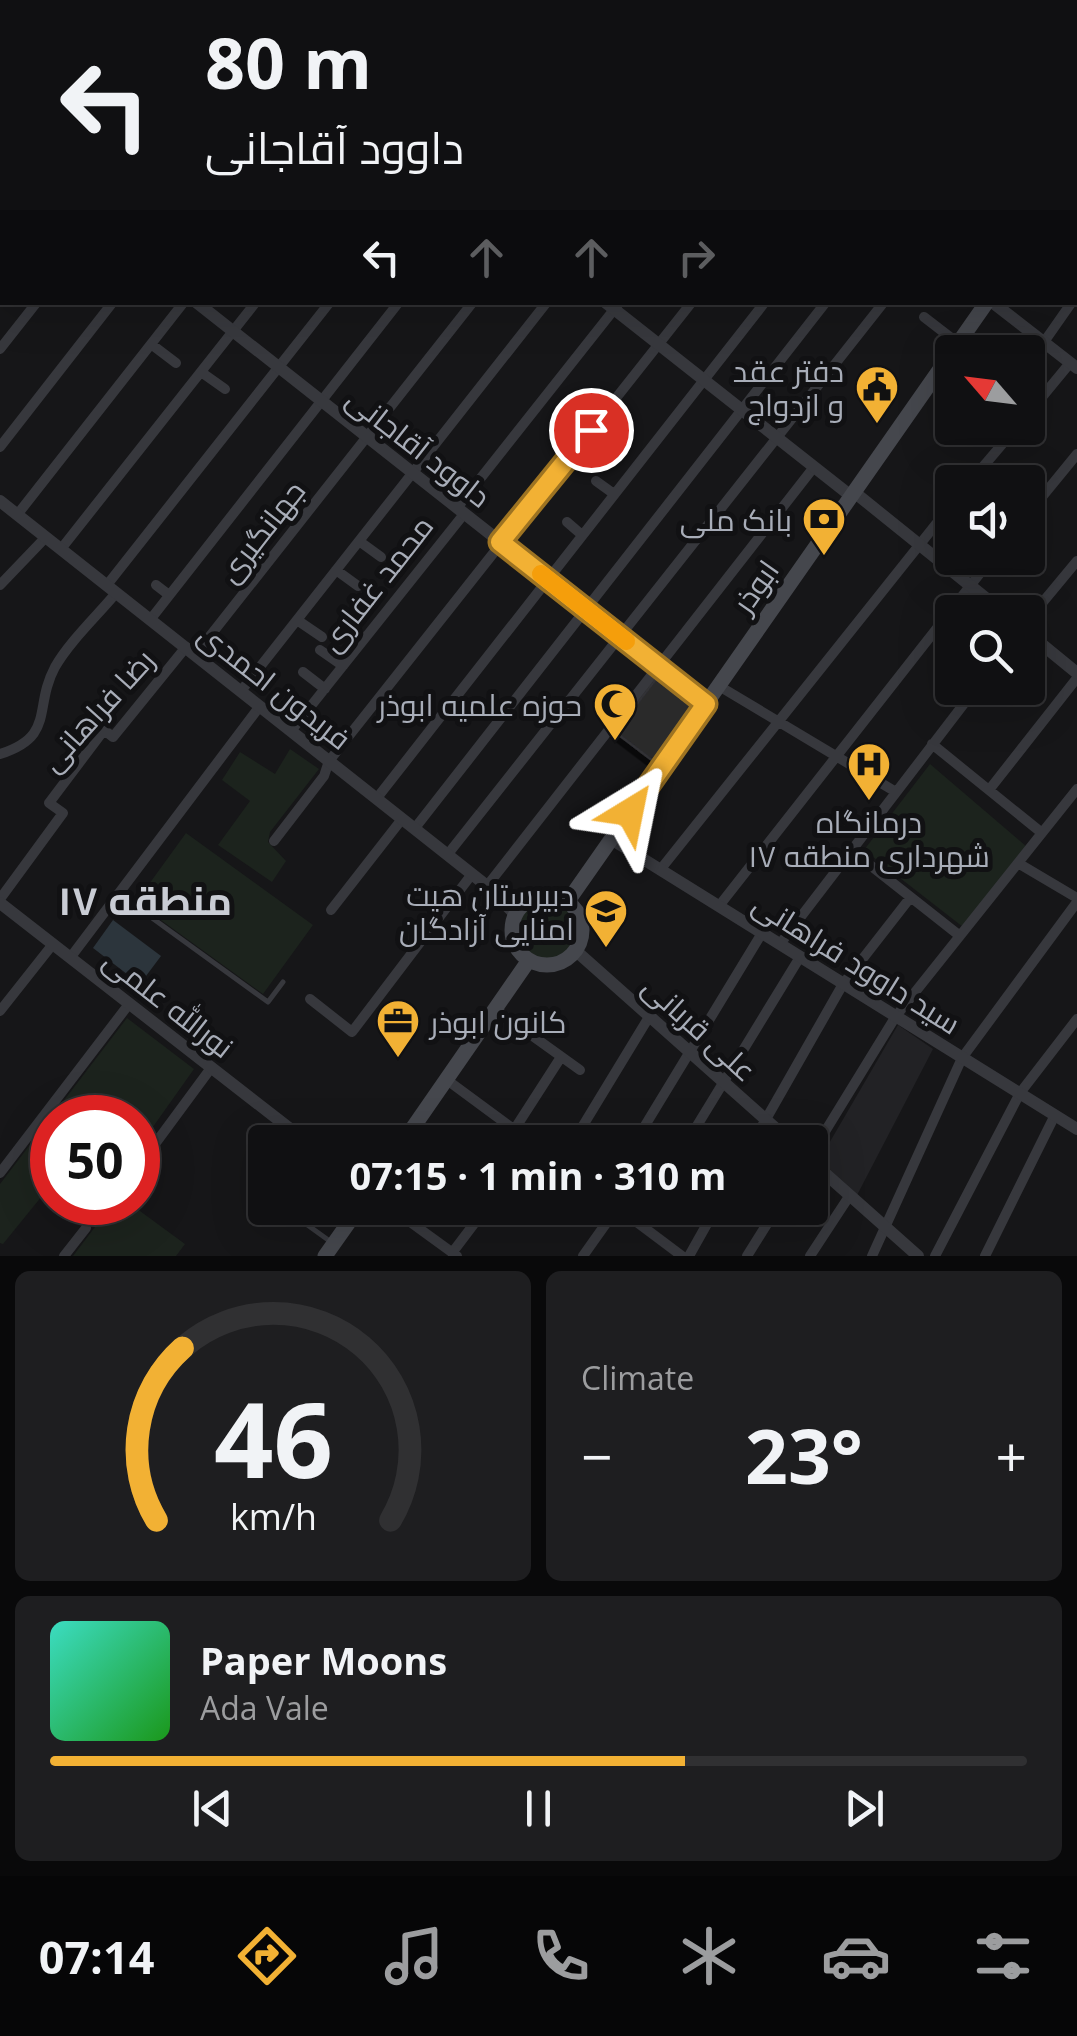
<!DOCTYPE html>
<meta charset="utf-8">
<style>
:root{--surface:#101012;--page:#1e1e20;--text:#f1f3f6;--muted:#9c9d9f;--line:#303032;--accent:#f2b134}
body{margin:0;font-family:"Open Sans",Cairo,sans-serif;background:var(--page);color:var(--text);height:100vh;display:flex;flex-direction:column;font-size:38px;white-space:nowrap}
*{box-sizing:border-box;margin:0}
p{font-size:32px;color:var(--muted)}
.icon{flex:none;width:55px;height:55px;fill:none;stroke:currentColor;stroke-width:2;stroke-linecap:round;stroke-linejoin:round}
.map{position:relative;height:1256px;overflow:hidden}
.sheet{display:flex;flex-direction:column;gap:15px;padding:15px;background:#09090a;flex:1}
.sheet>*{flex:none}
.guide{position:absolute;left:0px;top:0px;width:1078px;height:305px;box-shadow:0 10px 40px #0002,0 0 0 2px var(--line);background:#101012;color:var(--text);overflow:hidden}
.needle{width:65px;rotate:298deg}
.buttons{position:absolute;left:935px;top:335px;display:grid;gap:20px}
.buttons a{display:grid;place-items:center;width:110px;height:110px;border-radius:10px;background:var(--surface);box-shadow:0 10px 40px #0002,0 0 0 2px var(--line);font-size:50px}
.speed{position:absolute;left:30px;top:1095px;display:flex;gap:20px;font-size:50px;font-weight:700;text-align:center}
.speed>*{display:grid;place-content:center;width:130px;height:130px;border-radius:50%;background:var(--surface);box-shadow:0 10px 40px #0002,0 0 0 2px var(--line);line-height:1}
.speed .limit{border:15px solid #d22;background:#fff;color:#111}
.pin{position:absolute;display:grid;place-items:center;width:85px;height:85px;color:#fff;margin:-42px;border:5px solid #fff;border-radius:50%;box-shadow:0 2px 10px #0007}
.me{position:absolute;width:110px;margin:-55px;rotate:35deg;stroke-linejoin:round;filter:drop-shadow(0 0 8px #0008)}
.turn{display:flex;align-items:center;gap:35px;height:210px;padding:0 40px;font-size:45px}
.turn .icon{width:130px;height:130px;stroke-width:2.5}
.turn b{display:block;font-size:70px;line-height:85px}
.lanes{display:flex;align-items:center;height:95px;padding:0 40px;background:#0003;justify-content:center;gap:50px;direction:ltr}
.lanes .off{opacity:.35}
.big{font-size:75px;font-weight:700;line-height:1.1}
.sheet .widget{flex:1;display:flex;flex-direction:column;justify-content:center;gap:15px;min-width:0;padding:0 35px;border-radius:15px;background:var(--page)}
.sheet .dial{align-items:center;gap:0}
.dial svg{height:260px;overflow:visible;fill:none;stroke:var(--line);stroke-width:7;stroke-linecap:round;text-anchor:middle}
.dial text{fill:var(--text);stroke:none}
.song{display:flex;align-items:center;gap:30px}
.cover{width:120px;height:120px;border-radius:15px;background:linear-gradient(135deg,hsl(170 70% 55%),hsl(120 70% 35%))}
.played{height:10px;border-radius:5px;background:linear-gradient(90deg,var(--accent) 65%,var(--line) 65%)}
.keys{display:flex;justify-content:space-around;direction:ltr}
.heat{display:flex;justify-content:space-between;align-items:center;font-size:55px;direction:ltr}
.sheet .tiles{flex:1;display:grid;gap:15px;grid-template-columns:1fr 1fr}
.widget:last-child{grid-column:span 2}
.trip{position:absolute;left:248px;top:1125px;width:580px;height:100px;border-radius:10px;background:var(--surface);box-shadow:0 10px 40px #0002,0 0 0 2px var(--line);font-weight:700;line-height:100px;text-align:center}
.dock{display:flex;height:160px;justify-content:space-around;align-items:center;background:#060607;color:var(--muted)}
.dock .icon{width:70px;height:70px}
.dock .on{color:var(--accent)}
.dock b{font-size:45px;color:var(--text)}
.map>svg:first-child{display:block}
.built{fill:#222225}
.green{fill:#1c231d}
.water{fill:#2c353c}
.building{fill:#29292c;stroke:#303034;stroke-width:2.5;filter:url(#shadow)}
.lines{fill:none;stroke-linecap:round;stroke-linejoin:round}
.service{stroke:#37383d;stroke-width:5}
.minor{stroke:#37383d;stroke-width:10}
.tertiary{stroke:#37383d;stroke-width:12}
.secondary{stroke:#45474d;stroke-width:15}
.route-casing{stroke:#9d7322;stroke-width:25}
.route{stroke:#f2b134;stroke-width:18}
.slow{stroke:#f59e0b;stroke-width:18}
.labels{text-anchor:middle;dominant-baseline:central;stroke-width:10;stroke-linejoin:round;paint-order:stroke}
.poi-label{font-size:30px;fill:#a8adb8;stroke:#111113;text-anchor:end}
.street-label{font-size:30px;fill:#a8adb8;stroke:#111113}
.district-label{font-size:40px;font-weight:bold;fill:#c9ccd4;stroke:#111113}
</style>
<div class="map">
<svg width="1077" height="1256" viewBox="0 0 1077 1256">
<defs>
<filter id="shadow"><feDropShadow dx="-4.5" dy="4.5" stdDeviation="0" flood-color="#0009"/></filter>
</defs>
<rect width="100%" height="100%" fill="#161618"/>
<path class="built" d="M898 1025 933 1049 855 1199 817 1164Z"/>
<path class="green" d="M290 749 319 769 270 832 268 842 286 861 272 882 218 845 250 801 222 780 240 752 275 774Z
M930 764 1027 847 963 927 864 850Z
M186 833 313 925 263 994 136 902Z
M515 930a31 31 0 1 1 62 0a31 31 0 1 1-62 0Z
M127 1018 194 1069 138 1148V1118H52V1202L129 1203 185 1244 176 1256H73L95 1227 84 1216 74 1221 42 1196 3 1244 0 1243V1184Z"/>
<path class="water" d="M113 920 161 956 140 984 93 948Z"/>
<path class="building" d="M656 679 698 711 657 764 615 732Z"/>
<g class="lines">
<path class="service" d="M54 2V0
M82 2V0
M119 894 268 1002 283 982
M251 1183 265 1194
M284 1208 331 1242"/>
<path class="minor" d="M17 2V0
M43 2V0
M98 2 99 0
M274 2 276 0
M349 2 351 0
M421 2 423 0
M492 2 494 0
M567 2 569 0
M656 2 658 0
M707 2 709 0
M749 2 751 0
M798 2 800 0
M843 2 845 0
M893 2 895 0
M939 2 941 0
M990 2 992 0
M1037 2 1039 0
M1075 17 1077 14
M1075 35 1077 36
M1075 80 1077 77
M0 133 2 130
M924 317 959 344
M1044 342 1072 302
M151 344 176 363
M0 349 37 302
M201 372 225 389
M1028 414 1070 363
M0 447 113 302
M596 481 614 494
M970 482 1016 428
M457 508 620 302
M1028 514 1077 454
M17 515 184 302
M567 522 582 535
M359 541 381 557
M61 549 256 302
M336 570 358 586
M0 585 46 537
M107 585 330 302
M156 585 169 595
M150 620 399 302
M297 620 322 637
M1028 620 1077 561
M345 622 364 639
M320 650 343 666
M195 655 473 302
M303 672 325 689
M719 686 896 792
M241 691 547 302
M291 731 464 514
M932 744 1042 833
M0 754C56 736 33 708 55 667 70 641 97 616 116 593
M989 790 1077 678
M377 798 765 302
M415 828 826 302
M274 841 324 776 329 761 692 302
M851 850 960 936
M448 854 884 302
M1018 863 1077 898
M660 870 952 504
M487 886 814 467
M0 899 63 813 49 803 104 730 113 737 186 647
M719 906 992 558
M331 910 402 819
M780 944 976 688
M70 958 260 706
M310 999 352 1032 472 874
M495 1009 580 1070
M0 1011 53 944
M447 1080 531 1142
M514 1130 561 1057
M573 1142 649 1017
M635 1142 762 933
M687 1142 800 957
M753 1142 843 984 910 898
M810 1156 896 1016 1077 789
M138 1167 211 1068
M0 1173 129 1004
M391 1208 457 1256
M618 1208 682 1256
M639 1223 648 1208
M452 1253 486 1208
M64 1256 86 1228
M583 1256 617 1208
M689 1256 716 1208
M747 1256 777 1208
M810 1256 850 1195
M872 1256 962 1058 1077 902
M935 1256 1020 1093 1077 1019
M985 1256 1055 1115"/>
<path class="tertiary" d="M159 0 160 2
M220 0 224 2
M616 0 619 2
M182 2 184 0
M196 2 199 0
M0 230 2 227
M196 302 706 704
M605 302 851 496
M992 302 1077 368
M854 492 1003 612
M0 501 487 886 515 914
M1028 633 1077 673
M611 839 1077 1129
M0 903 307 1142
M575 950 791 1142
M810 1160 918 1256"/>
<path class="secondary" d="M1075 177 1077 174
M512 930a35 35 0 1 1 70 0a35 35 0 1 1-70 0Z
M568 901 987 302
M403 1142 529 960
M325 1256 359 1208"/>
</g>
<g class="lines">
<g class="route-casing">
<path id="route" d="M591 430 500 542 706 704 630 812"/>
</g>
<use href="#route" class="route"/>
<path class="slow" d="M541 574 626 641"/>
</g>
<defs>
<g id="civic-pin" transform="scale(2.25)"><path d="M0 17L-7.5 6A9.5 9.5 0 1 1 7.5 6Z" fill="#f2b134" stroke="#111113"/><path d="M-.6-6.5H3V-4.5H.6V-3L4-1V1h2V6H-6V1h2V-1L-.6-3ZM-1.2 2.5V6h2.4V2.5Z" fill="#111"/></g>
<g id="bank-pin" transform="scale(2.25)"><path d="M0 17L-7.5 6A9.5 9.5 0 1 1 7.5 6Z" fill="#f2b134" stroke="#111113"/><path d="M-6-4H6V4H-6ZM0-2.3a2.3 2.3 0 1 0 0 4.6a2.3 2.3 0 1 0 0-4.6Z" fill="#111"/></g>
<g id="mosque-pin" transform="scale(2.25)"><path d="M0 17L-7.5 6A9.5 9.5 0 1 1 7.5 6Z" fill="#f2b134" stroke="#111113"/><path d="M3.5-4.9A6 6 0 1 0 3.5 4.9A5 5 0 1 1 3.5-4.9Z" fill="#111"/></g>
<g id="hospital-pin" transform="scale(2.25)"><path d="M0 17L-7.5 6A9.5 9.5 0 1 1 7.5 6Z" fill="#f2b134" stroke="#111113"/><path d="M-5-5h3v3.5h4V-5h3V5h-3V1.5h-4V5h-3Z" fill="#111"/></g>
<g id="school-pin" transform="scale(2.25)"><path d="M0 17L-7.5 6A9.5 9.5 0 1 1 7.5 6Z" fill="#f2b134" stroke="#111113"/><path d="M0-5L7-2L0 1L-7-2ZM-4 1L0 2.5L4 1V4Q0 6-4 4Z" fill="#111"/></g>
<g id="office-pin" transform="scale(2.25)"><path d="M0 17L-7.5 6A9.5 9.5 0 1 1 7.5 6Z" fill="#f2b134" stroke="#111113"/><path d="M-6-3h4V-5.5h4V-3h4V5H-6ZM-1-4.5V-3h2v-1.5ZM-6 0V1H6V0Z" fill="#111"/></g>
</defs>
<g fill-rule="evenodd">
<use href="#civic-pin" x="877" y="387"/>
<use href="#bank-pin" x="824" y="519"/>
<use href="#mosque-pin" x="615" y="704"/>
<use href="#hospital-pin" x="869" y="764"/>
<use href="#school-pin" x="606" y="911"/>
<use href="#office-pin" x="398" y="1021"/>
</g>
<g class="labels">
<g class="poi-label">
<text x="844" y="370">دفتر عقد<tspan x="844" dy="34">و ازدواج</tspan></text>
<text x="792" y="519">بانک ملی</text>
<text x="582" y="704">حوزه علمیه ابوذر</text>
<text x="869" y="821" text-anchor="middle">درمانگاه<tspan x="869" dy="34">شهرداری منطقه ۱۷</tspan></text>
<text x="574" y="894">دبیرستان هیت<tspan x="574" dy="34">امنایی آزادگان</tspan></text>
<text x="430" y="1021" text-anchor="start">کانون ابوذر</text>
</g>
<g class="street-label">
<text transform="translate(419 447) rotate(38)">داوود آقاجانی</text>
<text transform="translate(261 531) rotate(-52)">جهانگیری</text>
<text transform="translate(376 583) rotate(-52)">محمد غفاری</text>
<text transform="translate(755 586) rotate(-55)">ابوذر</text>
<text transform="translate(275 686) rotate(38)">فریدون احمدی</text>
<text transform="translate(97 710) rotate(-48)">رضا فراهانی</text>
<text transform="translate(857 963) rotate(32)">سید داوود فراهانی</text>
<text transform="translate(169 1003) rotate(38)">نورالله علمی</text>
<text transform="translate(700 1028) rotate(42)">علی قربانی</text>
</g>
<g class="district-label">
<text x="145" y="899">منطقه ۱۷</text>
</g>
</g>
</svg>
<div class="buttons">
<a><svg class="needle" viewBox="-14 -14 28 28"><path d="M0-13l5 13h-10z" fill="#e53935"/><path d="M0 13l5-13h-10z" fill="#9c9d9f"/></svg></a>
<a><svg class="icon" aria-label="sound" viewBox="0 0 24 24"><path d="M4 9h4l5-4v14l-5-4H4zM17 9q2 3 0 6"/></svg></a>
<a><svg class="icon" aria-label="search" viewBox="0 0 24 24"><circle cx="10" cy="10" r="6"/><path d="M15 15l6 6"/></svg></a>
</div>
<div class="speed"><div class="limit">50</div></div>
<div class="pin" style="left:591px;top:430px;background:#d93025"><svg class="icon" aria-label="arrive" viewBox="0 0 24 24"><path d="M6 21V4h12l-3 4 3 4H6"/></svg></div>
<svg class="me" style="left:630px;top:812px" viewBox="-20 -20 40 40"><path d="M0-17L14 15 0 8-14 15z" fill="#f2b134" stroke="#fff" stroke-width="4"/></svg>
<div class="trip">07:15 · 1 min · 310 m</div>
<div class="guide">
<div class="turn"><svg class="icon" aria-label="left" viewBox="0 0 24 24"><path d="M17 20v-9H6M10 6l-5 5 5 5"/></svg><div><b>80 m</b>داوود آقاجانی</div></div>
<div class="lanes"><svg class="icon" aria-label="left" viewBox="0 0 24 24"><path d="M17 20v-9H6M10 6l-5 5 5 5"/></svg><svg class="icon off" aria-label="ahead" viewBox="0 0 24 24"><path d="M12 20V5M6 11l6-6 6 6"/></svg><svg class="icon off" aria-label="ahead" viewBox="0 0 24 24"><path d="M12 20V5M6 11l6-6 6 6"/></svg><svg class="icon off" aria-label="right" viewBox="0 0 24 24"><path d="M7 20v-9h11M14 6l5 5-5 5"/></svg></div>
</div>
</div>
<section class="sheet">
<div class="tiles">
<div class="widget dial"><svg viewBox="0 0 100 80">
<path d="M14 69A42 42 0 1 1 86 69"/>
<path d="M14 69A42 42 0 0 1 22 16" stroke="#f2b134"/>
<text x="50" y="56" font-size="32" font-weight="700">46</text>
<text x="50" y="72" font-size="11">km/h</text>
</svg></div>
<div class="widget"><p>Climate</p>
<div class="heat"><a>−</a><b class="big">23°</b><a>+</a></div>
</div>
<div class="widget">
<div class="song"><i class="cover"></i><div><b>Paper Moons</b><p>Ada Vale</p></div></div>
<div class="played"></div>
<div class="keys"><svg class="icon" aria-label="previous" viewBox="0 0 24 24"><path d="M18 5L8 12l10 7zM5 5v14"/></svg><svg class="icon" aria-label="pause" viewBox="0 0 24 24"><path d="M8 5v14M16 5v14"/></svg><svg class="icon" aria-label="next" viewBox="0 0 24 24"><path d="M6 5l10 7-10 7zM19 5v14"/></svg></div>
</div>
</div>
</section>
<nav class="dock">
<b>07:14</b>
<svg class="icon on" aria-label="directions" viewBox="0 0 24 24"><path d="M12 3l9 9-9 9-9-9zM9 14v-3h6M13 9l2 2-2 2"/></svg>
<svg class="icon" aria-label="music" viewBox="0 0 24 24"><path d="M9 18V5l10-2v13"/><circle cx="6" cy="18" r="3"/><circle cx="16" cy="16" r="3"/></svg>
<svg class="icon" aria-label="phone" viewBox="0 0 24 24"><path d="M5 4h4l2 5-3 2q2 4 5 5l2-3 5 2v4C11 20 4 13 5 4z"/></svg>
<svg class="icon" aria-label="climate" viewBox="0 0 24 24"><path d="M12 3v18M4 7l16 10M4 17L20 7"/></svg>
<svg class="icon" aria-label="car" viewBox="0 0 24 24"><path d="M5 17H2v-5l4-1 3-4h7l3 4 3 1v5h-3M9 17h6M6 11h13"/><circle cx="7" cy="17" r="2"/><circle cx="17" cy="17" r="2"/></svg>
<svg class="icon" aria-label="filters" viewBox="0 0 24 24"><path d="M4 7h16M4 17h16"/><circle cx="9" cy="7" r="2"/><circle cx="15" cy="17" r="2"/></svg>
</nav>
